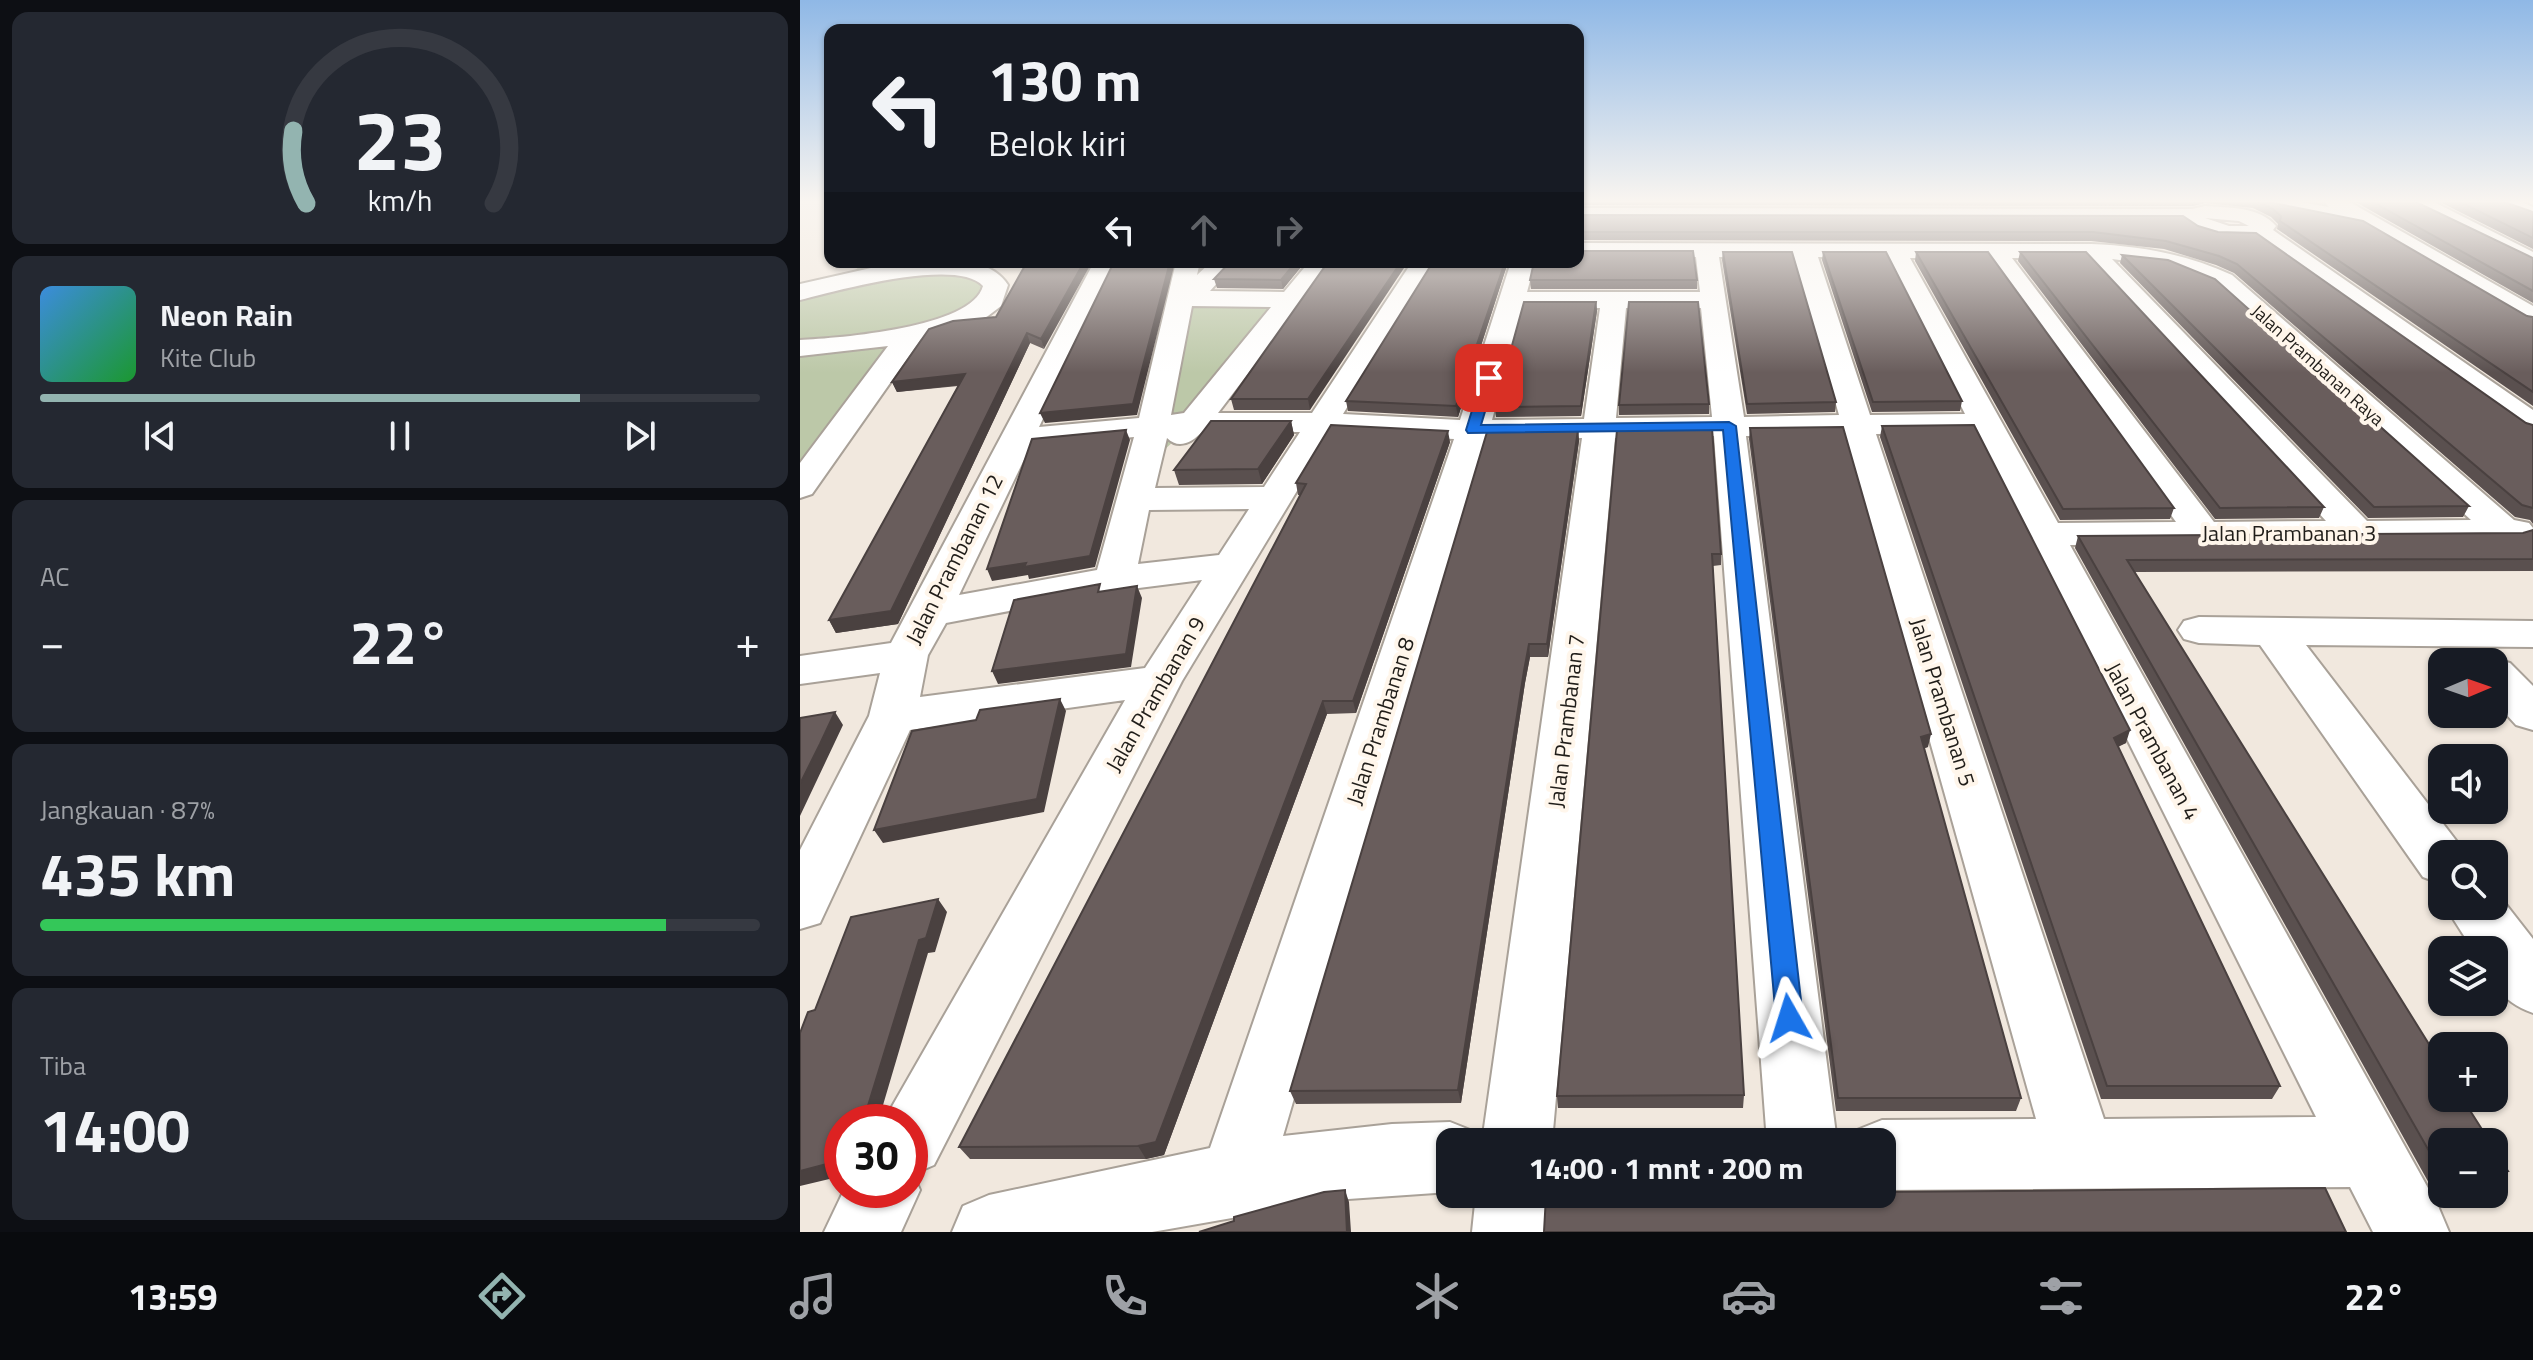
<!DOCTYPE html>
<html lang="id">
<meta charset="utf-8">
<style>
:root{--surface:#171b24;--page:#242831;--text:#f1f3f6;--muted:#9ea1a6;--line:#363941;--accent:#93b4b0}
body{margin:0;font-family:"Titillium Web",sans-serif;background:var(--page);color:var(--text);height:100vh;display:flex;flex-direction:column;font-size:30px;white-space:nowrap}
*{box-sizing:border-box;margin:0}
p{font-size:26px;color:var(--muted)}
.icon{flex:none;width:44px;height:44px;fill:none;stroke:currentColor;stroke-width:2;stroke-linecap:round;stroke-linejoin:round}
.map{position:relative;flex:1;overflow:hidden}
.panel{display:flex;flex-direction:column;gap:12px;padding:12px;background:#0d0f14;width:800px}
.panel>*{flex:none}
.guide{position:absolute;left:24px;top:24px;width:760px;height:244px;border-radius:16px;box-shadow:0 2px 6px #0004;background:#171b24;color:var(--text);overflow:hidden}
.needle{width:52px;rotate:88deg}
.controls{position:absolute;left:1628px;top:648px;display:grid;gap:16px}
.controls a{display:grid;place-items:center;width:80px;height:80px;border-radius:16px;background:var(--surface);box-shadow:0 2px 6px #0004;font-size:40px}
.speed{position:absolute;left:24px;top:1104px;display:flex;gap:16px;font-size:40px;font-weight:700;text-align:center}
.speed>*{display:grid;place-content:center;width:104px;height:104px;border-radius:50%;background:var(--surface);box-shadow:0 2px 6px #0004;line-height:1}
.speed .limit{border:12px solid #d22;background:#fff;color:#111}
.pin{position:absolute;display:grid;place-items:center;width:68px;height:68px;color:#fff;margin:-34px;border-radius:16px;box-shadow:0 4px 12px #0006}
.me{position:absolute;width:88px;margin:-44px;rotate:354deg;stroke-linejoin:round;filter:drop-shadow(0 0 6px #0008)}
.turn{display:flex;align-items:center;gap:28px;height:168px;padding:0 32px;font-size:36px}
.turn .icon{width:104px;height:104px;stroke-width:2.5}
.turn b{display:block;font-size:56px;line-height:68px}
.lanes{display:flex;align-items:center;height:76px;padding:0 32px;background:#0003;justify-content:center;gap:40px;direction:ltr}
.lanes .off{opacity:.35}
.big{font-size:60px;font-weight:700;line-height:1.1}
.panel .widget{flex:1;display:flex;flex-direction:column;justify-content:center;gap:12px;min-width:0;padding:0 28px;border-radius:16px;background:var(--page)}
.panel .dial{align-items:center;gap:0}
.dial svg{height:208px;overflow:visible;fill:none;stroke:var(--line);stroke-width:7;stroke-linecap:round;text-anchor:middle}
.dial text{fill:var(--text);stroke:none}
.song{display:flex;align-items:center;gap:24px}
.cover{width:96px;height:96px;border-radius:12px;background:linear-gradient(135deg,hsl(210 70% 55%),hsl(130 70% 35%))}
.played{height:8px;border-radius:4px;background:linear-gradient(90deg,var(--accent) 75%,var(--line) 75%)}
.keys{display:flex;justify-content:space-around;direction:ltr}
.heat{display:flex;justify-content:space-between;align-items:center;font-size:44px;direction:ltr}
.charge{height:12px;border-radius:6px;background:linear-gradient(90deg,#34c759 87%,var(--line) 0)}
.trip{position:absolute;left:636px;top:1128px;width:460px;height:80px;border-radius:16px;background:var(--surface);box-shadow:0 2px 6px #0004;font-weight:700;line-height:80px;text-align:center}
.menu{display:flex;height:128px;justify-content:space-around;align-items:center;background:#090b0e;color:var(--muted)}
.menu .icon{width:56px;height:56px}
.menu .current{color:var(--accent)}
.menu b{font-size:36px;color:var(--text)}
main{display:flex;flex:1;min-height:0}
.map>svg:first-child{display:block}
.green{fill:#bcc8a8}
.lines{fill:none;stroke-linecap:round;stroke-linejoin:round}
.minor-casing{stroke:#a9a198;stroke-width:4}
.minor{fill:#fff;fill-rule:evenodd}
.wall{fill:#5a504f}
.shaded-wall{fill:#4a4140}
.building{fill:#695d5c;stroke:#4a4140;stroke-width:2}
.route{fill:#1a73e8;stroke:#114b97;stroke-width:2}
.labels{text-anchor:middle;dominant-baseline:central;stroke-width:8;stroke-linejoin:round;paint-order:stroke}
.far-street-label{font-size:18px;fill:#201d19;stroke:#fff6eb}
.street-label{font-size:22px;fill:#201d19;stroke:#fff6eb}
</style>
<main>
<section class="panel">
<div class="widget dial"><svg viewBox="0 0 100 80">
<path d="M14 69A42 42 0 1 1 86 69"/>
<path d="M14 69A42 42 0 0 1 9 41" stroke="#93b4b0"/>
<text x="50" y="56" font-size="32" font-weight="700">23</text>
<text x="50" y="72" font-size="11">km/h</text>
</svg></div>
<div class="widget">
<div class="song"><i class="cover"></i><div><b>Neon Rain</b><p>Kite Club</p></div></div>
<div class="played"></div>
<div class="keys"><svg class="icon" aria-label="previous" viewBox="0 0 24 24"><path d="M18 5L8 12l10 7zM5 5v14"/></svg><svg class="icon" aria-label="pause" viewBox="0 0 24 24"><path d="M8 5v14M16 5v14"/></svg><svg class="icon" aria-label="next" viewBox="0 0 24 24"><path d="M6 5l10 7-10 7zM19 5v14"/></svg></div>
</div>
<div class="widget"><p>AC</p>
<div class="heat"><a>−</a><b class="big">22°</b><a>+</a></div>
</div>
<div class="widget"><p>Jangkauan · 87%</p><b class="big">435 km</b><div class="charge"></div></div>
<div class="widget"><p>Tiba</p><b class="big">14:00</b></div>
</section>
<div class="map">
<svg width="1733" height="1232" viewBox="0 0 1733 1232">
<rect width="100%" height="100%" fill="#f1e8de"/>
<path class="green" d="M63 262H166L161 269 196 292 110 335 0 487V292L47 279Z
M387 262H424L390 297 491 300 394 422 344 469Z"/>
<g class="lines">
<g class="minor-casing">
<path id="minor" d="M1454 201H1495L1529 207 1523 201H1548L1733 306V325L1724 323 1561 226 1464 207Z
M1607 201H1632L1733 252V268L1610 205Z
M1694 201H1720L1733 207V221L1697 205Z
M1405 206C1429 208 1459 206 1476 226L1473 230 1733 410V435L1722 432 1454 238C1433 242 1398 238 1382 221L778 220V208L1392 209ZM1405 218 1439 221 1449 226H1429Z
M778 243 1291 244C1341 246 1386 254 1432 275L1714 520 1729 523 1733 528 1729 539 1716 542 1270 545 1638 1206 1649 1232H1573L1550 1187 1082 1190V1142H1052L1057 1130 1082 1120 1236 1119 1044 435 946 436 1037 1142H967L914 436 815 438 752 1142H682L782 438 686 440 483 1136 592 1124 650 1122 675 1132 679 1142H650V1192L534 1200 352 1232H152L163 1206 189 1195 410 1148 654 439 532 433 382 681 134 1165 113 1174 120 1190 101 1232H24L44 1190H110V1122H83L86 1117 325 700 110 730 20 923 0 929V850L69 716 80 673 0 684V656L91 643 294 262H318L239 427 339 418 376 262H400L397 275 411 262H436L410 291 484 292 509 262H533L418 413H512L612 262H636L543 414 660 420 711 262H735L727 292H900L896 257H778ZM919 257H994L1039 415 944 417ZM1018 257 1087 258 1165 414 1070 415ZM1110 258H1188L1376 522 1258 523ZM1212 258H1285L1526 521 1414 522ZM1312 259 1366 266 1414 285 1671 520 1567 521ZM392 306 471 307 384 413 371 415ZM722 308H800L784 419 692 420ZM826 308H901L912 417 816 418ZM402 432H500L464 487 355 488 367 438C379 450 392 442 402 432ZM1174 433 1516 1117 1304 1119 1076 434ZM334 437 297 570 159 595 230 447ZM449 509 419 555 338 564 349 510ZM402 580 345 668 120 697 128 655 146 623 315 591Z
M120 262C151 262 189 256 208 285L201 306 184 319 121 339 12 494 0 498V463L88 346 0 356V340C39 338 172 328 183 286 157 257 36 291 0 300V284L71 268Z
M1399 617 1733 621V647L1506 645 1661 847 1665 854H1642V884L1623 877 1460 645 1399 643 1384 639 1378 630 1384 621Z
M1694 659 1710 663 1733 686V730L1716 725 1694 701V662H1681Z
M1694 889 1733 939V1013C1698 1000 1694 985 1694 950H1673L1645 906H1694Z
M676 1194H748L746 1232H672Z"/>
</g>
<use href="#minor" class="minor"/>
</g>
<path class="wall" d="M778 201H1464L1727 316 1733 317V406L1477 229 1478 224 1471 217 1453 208 1405 203 1392 206 778 205Z
M1554 201H1614L1733 258V303Z
M1638 201H1702L1733 212V249Z
M778 215 1398 226 1726 423 1733 425V524L1730 520 1715 517 1434 273 1416 265 1364 249 1291 241 778 240Z
M923 252 1036 402 1035 412 947 414 922 260Z
M1023 252 1162 401 1160 411 1072 412 1022 260Z
M1116 252 1374 508 1370 519 1260 520 1115 261Z
M1220 252 1524 507 1519 518 1415 519 1218 261Z
M1322 255 1669 506 1663 517 1568 518 1320 263Z
M227 262 244 349 230 343 98 624 36 633 29 620 158 386 97 392 92 382 196 317Z
M505 262 483 289 417 288 414 279Z
M528 262 510 410H434L431 399Z
M708 262 658 417 548 411 546 401Z
M730 280H897V289H731Z
M796 302 797 311 781 416 696 417 695 407Z
M909 404V414L819 415V405Z
M491 421 494 435 462 484 379 485 374 470Z
M1082 426 1326 743 1318 746 1480 1086 1472 1099H1301L1080 437Z
M950 428 1128 747 1124 748 1221 1098 1216 1111H1036L949 439Z
M778 430 779 441 748 657H730L725 683 661 1103 496 1104 490 1091Z
M817 430 921 554V565L913 566 944 1095 943 1108H758L757 1096Z
M650 442 556 713 527 714 364 1155 346 1159H170L159 1147 500 495H498L496 483Z
M1733 530V571L1335 572 1642 1142V1185H1630L1275 548 1278 536 1723 533Z
M1708 1171 1696 1184H1694V1172Z"/>
<path class="shaded-wall" d="M1393 201H1406L1405 203 1392 206Z
M284 262H292L244 349 241 339Z
M370 262H375L337 415 245 423 240 413Z
M496 262H505L483 289 481 280Z
M601 262H608L510 410 508 399Z
M705 262H708L658 417 656 406Z
M796 302 797 311 781 416V406Z
M227 333 230 343 98 624 36 633 29 620Z
M165 374 169 384 97 392 92 382Z
M491 421 494 435 462 484 458 469Z
M326 430 330 440 295 567 229 579 228 575 192 581 187 569Z
M778 430 779 441 748 657 747 644Z
M648 431 650 442 556 713 553 701Z
M337 586 342 598 331 667 198 684 192 671Z
M729 644 730 657 725 683 661 1103 658 1090 724 671Z
M260 699 266 711 244 812 83 843 74 830Z
M523 701 527 714 364 1155 346 1159 338 1146Z
M35 712 43 725 0 816V784Z
M1330 730 1326 743 1310 751 1314 738Z
M1131 734 1128 747 1119 750 1121 737Z
M138 899 147 912 135 952 128 953 78 1122H63L119 940Z
M42 1160V1176L0 1186V1171Z
M545 1190 549 1202 551 1232H547Z"/>
<path class="building" d="M1456 201H1464L1563 221 1727 316 1733 317V392L1480 221 1481 216 1473 209Z
M1571 201H1614L1733 258V291Z
M1658 201H1702L1733 212V238Z
M778 215 1383 216 1398 226 1418 232 1456 233 1726 423 1733 425V508L1722 505 1437 264 1419 256 1366 241 1293 232H778Z
M778 251H893L897 280H730L734 262H778Z
M923 252H992L1036 402 947 404Z
M1023 252H1086L1162 401 1073 402Z
M1116 252H1188L1374 508 1263 509Z
M1220 252H1286L1524 507 1420 508Z
M1322 255 1368 260 1415 279 1669 506 1574 507Z
M227 262H284L241 339 227 333 91 611 29 620 165 374 92 382 129 329 153 321 196 317Z
M314 262H370L333 404 240 413Z
M430 262H496L481 280 414 279Z
M528 262H601L508 399H431Z
M633 262H705L656 406 546 401Z
M724 302H796L781 406 695 407Z
M829 302H898L909 404 819 405Z
M411 421H491L458 469 374 470Z
M531 425 648 431 553 701H523L356 1142 338 1146 159 1147 506 484 496 483Z
M1174 425 1330 730 1314 738 1480 1086H1307L1082 426Z
M1043 427 1131 734 1121 737 1221 1098H1038L950 428Z
M912 428 921 554H912L944 1095 757 1096 817 430Z
M326 430 290 556 224 567 226 563 187 569 232 439Z
M778 430 747 644H729L724 671 658 1090 490 1091 687 432Z
M1733 530V559L1327 560 1642 1065V1098H1662L1690 1142H1642L1641 1172 1278 536 1723 533Z
M300 584 298 592 337 586 326 654 192 671 214 600Z
M260 699 237 799 74 830 112 731 176 720 180 710Z
M35 712 20 744 0 784V718Z
M138 899 126 938 119 940 63 1122H42V1160L0 1171V1033L8 1012 15 1010 51 917Z
M1694 1149 1708 1171 1694 1172Z
M1525 1188 1546 1232H744L746 1196 1082 1194V1192Z
M545 1190 547 1232H399L434 1221V1217L524 1192Z"/>
<linearGradient id="sky" x2="0" y2="1"><stop stop-color="#8fb8e6"/><stop offset="0.54" stop-color="#f9f5f0"/><stop offset="1" stop-color="#f9f5f0" stop-opacity="0"/></linearGradient>
<rect width="1733" height="373" fill="url(#sky)"/>
<path class="route" d="M689 374 695 378 681 425 929 422 936 426 1003 1018 999 1026 989 1030 980 1026 976 1018 923 430 668 433 666 430 682 378Z"/>
<g class="labels">
<g class="far-street-label">
<text transform="translate(1518 365) rotate(42)">Jalan Prambanan Raya</text>
</g>
<g class="street-label">
<text x="1489" y="533">Jalan Prambanan 3</text>
<text transform="translate(154 559) rotate(-63)">Jalan Prambanan 12</text>
<text transform="translate(355 694) rotate(-60)">Jalan Prambanan 9</text>
<text transform="translate(1143 702) rotate(73)">Jalan Prambanan 5</text>
<text transform="translate(580 721) rotate(-72)">Jalan Prambanan 8</text>
<text transform="translate(766 721) rotate(-83)">Jalan Prambanan 7</text>
<text transform="translate(1353 741) rotate(62)">Jalan Prambanan 4</text>
</g>
</g>
</svg>
<div class="controls">
<a><svg class="needle" viewBox="-14 -14 28 28"><path d="M0-13l5 13h-10z" fill="#e53935"/><path d="M0 13l5-13h-10z" fill="#9ea1a6"/></svg></a>
<a><svg class="icon" aria-label="sound" viewBox="0 0 24 24"><path d="M4 9h4l5-4v14l-5-4H4zM17 9q2 3 0 6"/></svg></a>
<a><svg class="icon" aria-label="search" viewBox="0 0 24 24"><circle cx="10" cy="10" r="6"/><path d="M15 15l6 6"/></svg></a>
<a><svg class="icon" aria-label="layers" viewBox="0 0 24 24"><path d="M12 4l9 5-9 5-9-5zM3 14l9 5 9-5"/></svg></a>
<a>+</a>
<a>−</a>
</div>
<div class="speed"><div class="limit">30</div></div>
<div class="pin" style="left:689px;top:378px;background:#d93025"><svg class="icon" aria-label="arrive" viewBox="0 0 24 24"><path d="M6 21V4h12l-3 4 3 4H6"/></svg></div>
<svg class="me" style="left:989px;top:1018px" viewBox="-20 -20 40 40"><path d="M0-17L14 15 0 8-14 15z" fill="#1a73e8" stroke="#fff" stroke-width="4"/></svg>
<div class="trip">14:00 · 1 mnt · 200 m</div>
<div class="guide">
<div class="turn"><svg class="icon" aria-label="left" viewBox="0 0 24 24"><path d="M17 20v-9H6M10 6l-5 5 5 5"/></svg><div><b>130 m</b>Belok kiri</div></div>
<div class="lanes"><svg class="icon" aria-label="left" viewBox="0 0 24 24"><path d="M17 20v-9H6M10 6l-5 5 5 5"/></svg><svg class="icon off" aria-label="ahead" viewBox="0 0 24 24"><path d="M12 20V5M6 11l6-6 6 6"/></svg><svg class="icon off" aria-label="right" viewBox="0 0 24 24"><path d="M7 20v-9h11M14 6l5 5-5 5"/></svg></div>
</div>
</div>
</main>
<nav class="menu">
<b>13:59</b>
<svg class="icon current" aria-label="directions" viewBox="0 0 24 24"><path d="M12 3l9 9-9 9-9-9zM9 14v-3h6M13 9l2 2-2 2"/></svg>
<svg class="icon" aria-label="music" viewBox="0 0 24 24"><path d="M9 18V5l10-2v13"/><circle cx="6" cy="18" r="3"/><circle cx="16" cy="16" r="3"/></svg>
<svg class="icon" aria-label="phone" viewBox="0 0 24 24"><path d="M5 4h4l2 5-3 2q2 4 5 5l2-3 5 2v4C11 20 4 13 5 4z"/></svg>
<svg class="icon" aria-label="climate" viewBox="0 0 24 24"><path d="M12 3v18M4 7l16 10M4 17L20 7"/></svg>
<svg class="icon" aria-label="car" viewBox="0 0 24 24"><path d="M5 17H2v-5l4-1 3-4h7l3 4 3 1v5h-3M9 17h6M6 11h13"/><circle cx="7" cy="17" r="2"/><circle cx="17" cy="17" r="2"/></svg>
<svg class="icon" aria-label="filters" viewBox="0 0 24 24"><path d="M4 7h16M4 17h16"/><circle cx="9" cy="7" r="2"/><circle cx="15" cy="17" r="2"/></svg>
<b>22°</b>
</nav>
